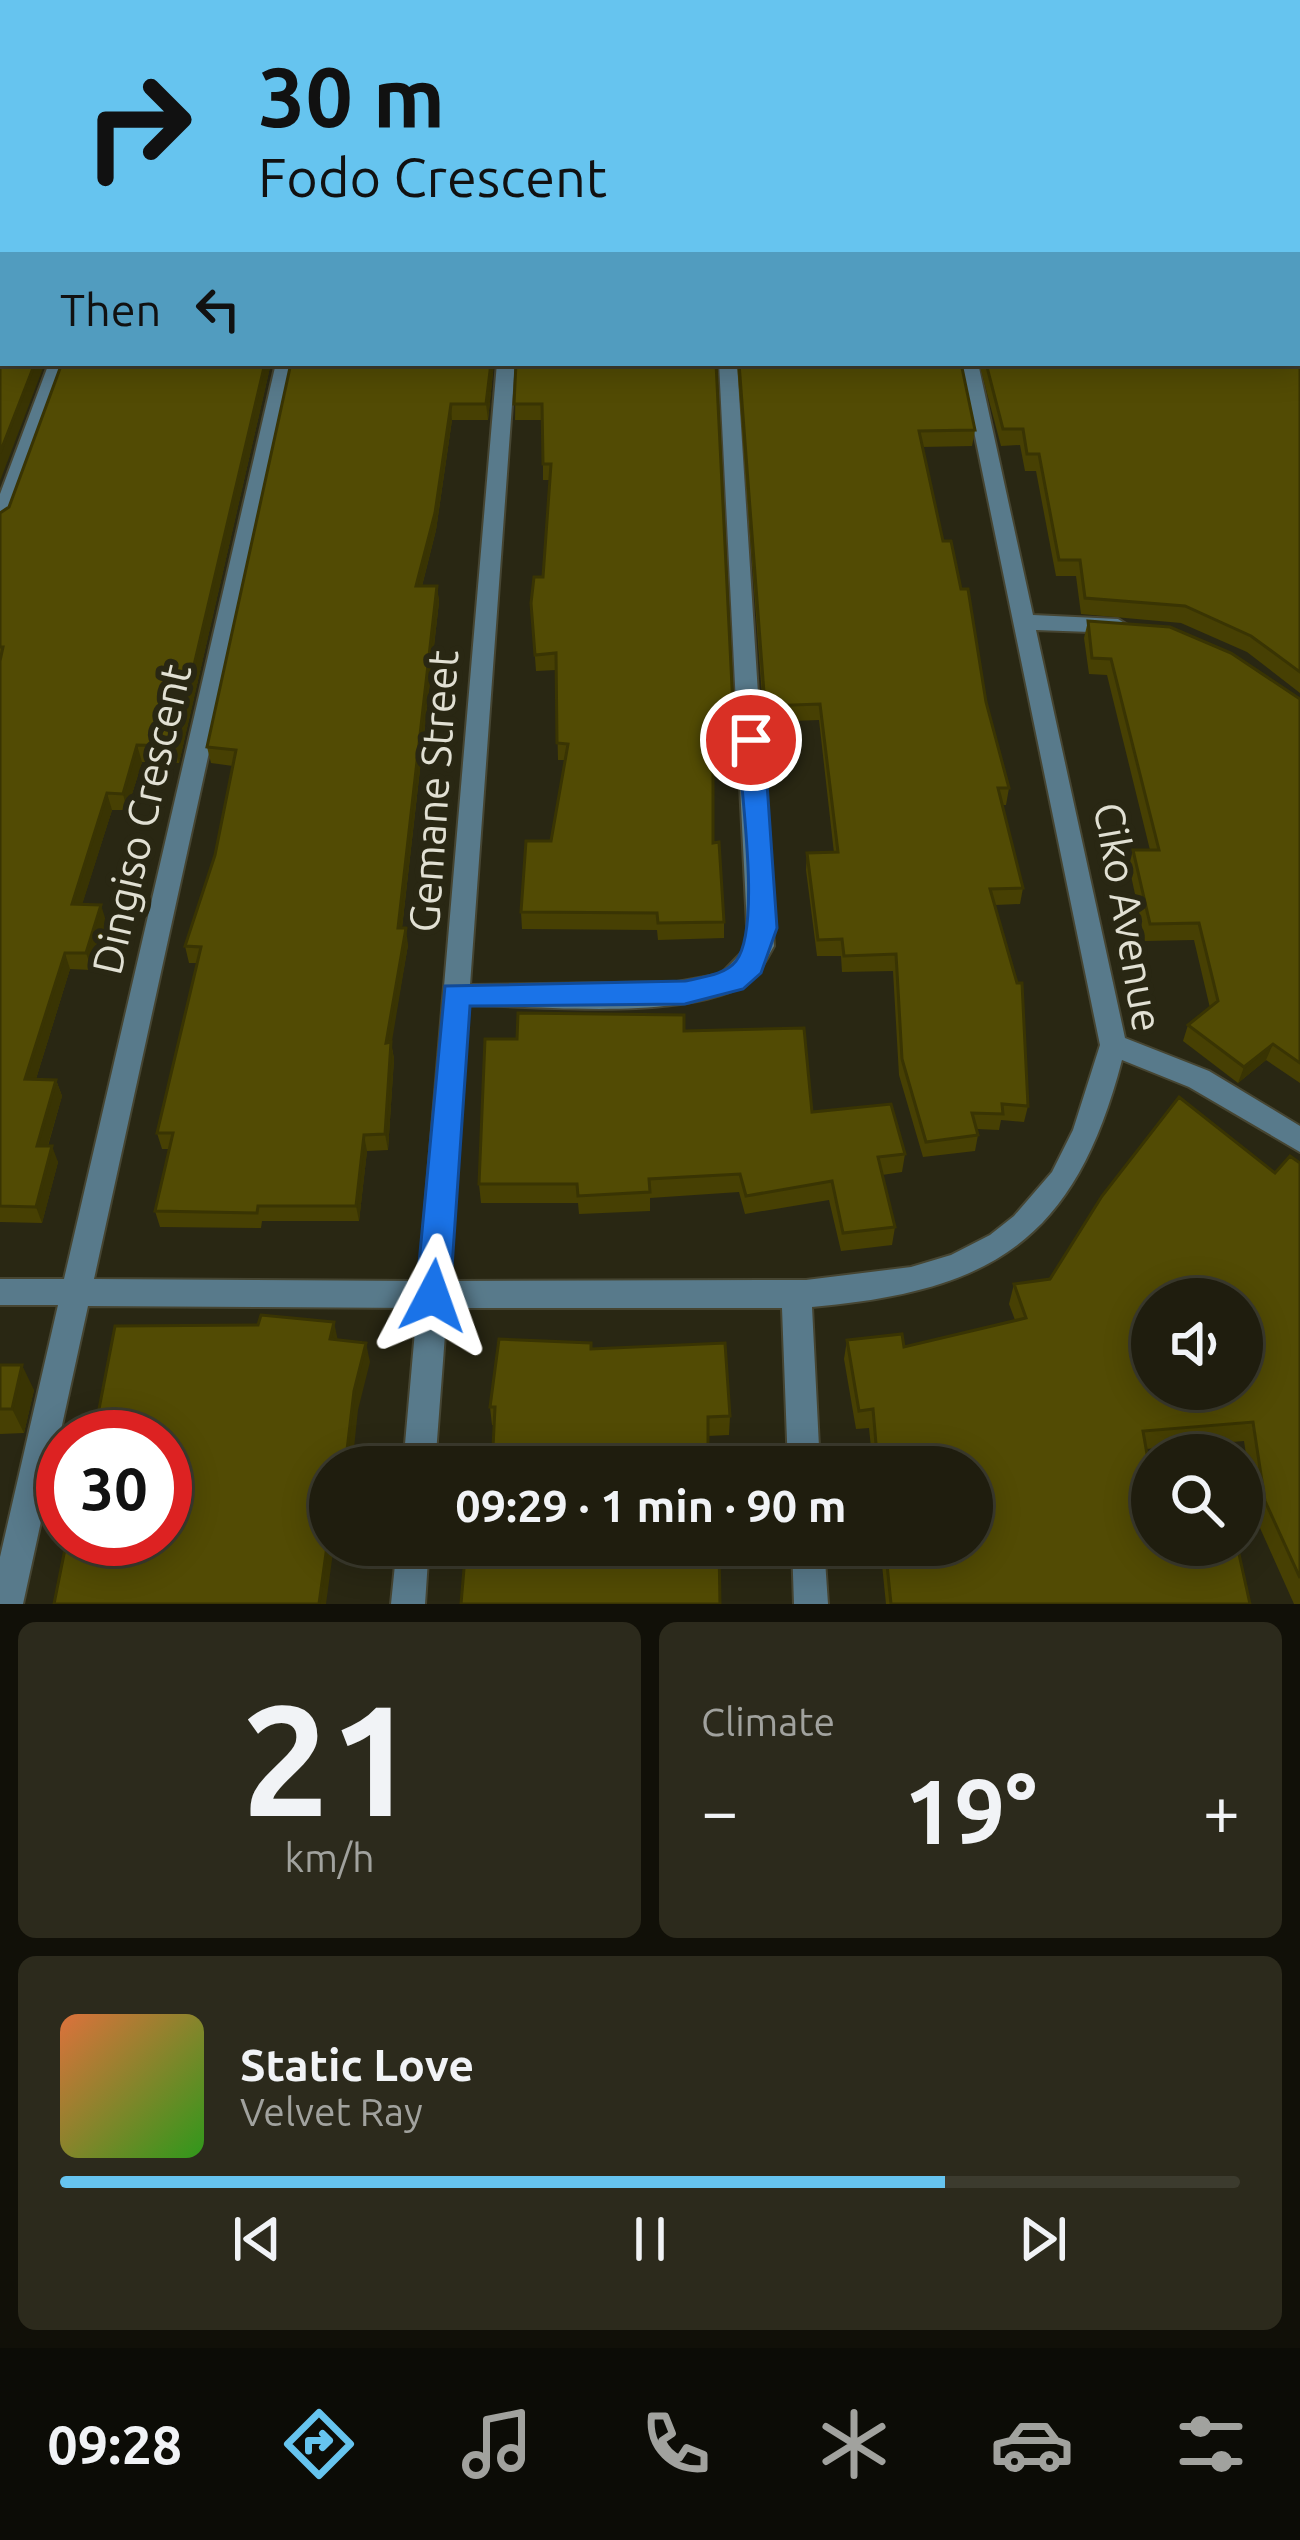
<!DOCTYPE html>
<meta charset="utf-8">
<style>
:root{--surface:#1f1d0e;--page:#2c2a1c;--text:#f1f3f6;--muted:#a1a29e;--line:#3c3b2e;--accent:#66c4ef}
body{margin:0;font-family:Ubuntu,sans-serif;background:var(--page);color:var(--text);height:100vh;display:flex;flex-direction:column;font-size:45px;white-space:nowrap}
*{box-sizing:border-box;margin:0}
p{font-size:39px;color:var(--muted)}
.icon{flex:none;width:66px;height:66px;fill:none;stroke:currentColor;stroke-width:2;stroke-linecap:round;stroke-linejoin:round}
.map{position:relative;height:1604px;overflow:hidden}
.drawer{display:flex;flex-direction:column;gap:18px;padding:18px;background:#111008;flex:1}
.drawer>*{flex:none}
.guide{position:absolute;left:0px;top:0px;width:1302px;height:366px;box-shadow:0 6px 30px #0003,0 0 0 3px var(--line);background:#66c4ef;color:#111;overflow:hidden}
.controls{position:absolute;left:1131px;top:1278px;display:grid;gap:24px}
.controls a{display:grid;place-items:center;width:132px;height:132px;border-radius:50%;background:var(--surface);box-shadow:0 6px 30px #0003,0 0 0 3px var(--line);font-size:60px}
.speed{position:absolute;left:36px;top:1410px;display:flex;gap:24px;font-size:60px;font-weight:700;text-align:center}
.speed>*{display:grid;place-content:center;width:156px;height:156px;border-radius:50%;background:var(--surface);box-shadow:0 6px 30px #0003,0 0 0 3px var(--line);line-height:1}
.speed .limit{border:18px solid #d22;background:#fff;color:#111}
.pin{position:absolute;display:grid;place-items:center;width:102px;height:102px;color:#fff;margin:-51px;border:6px solid #fff;border-radius:50%;box-shadow:0 3px 12px #0007}
.me{position:absolute;width:132px;margin:-66px;rotate:4deg;stroke-linejoin:round;filter:drop-shadow(0 0 9px #0008)}
.turn{display:flex;align-items:center;gap:42px;height:252px;padding:0 60px;font-size:54px}
.turn .icon{width:156px;height:156px;stroke-width:2.5}
.turn b{display:block;font-size:84px;line-height:102px}
.then{display:flex;align-items:center;height:114px;padding:0 60px;background:#0003;gap:24px;font-size:45px}
.big{font-size:90px;font-weight:700;line-height:1.1}
.drawer .widget{flex:1;display:flex;flex-direction:column;justify-content:center;gap:18px;min-width:0;padding:0 42px;border-radius:18px;background:var(--page)}
.drawer .dial{align-items:center;gap:0}
.dial b{font-size:156px;line-height:1}
.song{display:flex;align-items:center;gap:36px}
.cover{width:144px;height:144px;border-radius:18px;background:linear-gradient(135deg,hsl(20 70% 55%),hsl(110 70% 35%))}
.played{height:12px;border-radius:6px;background:linear-gradient(90deg,var(--accent) 75%,var(--line) 75%)}
.keys{display:flex;justify-content:space-around;direction:ltr}
.heat{display:flex;justify-content:space-between;align-items:center;font-size:66px;direction:ltr}
.drawer .tiles{flex:1;display:grid;gap:18px;grid-template-columns:1fr 1fr}
.widget:last-child{grid-column:span 2}
.trip{position:absolute;left:309px;top:1446px;width:684px;height:120px;border-radius:60px;background:var(--surface);box-shadow:0 6px 30px #0003,0 0 0 3px var(--line);font-weight:700;line-height:120px;text-align:center}
.tabs{display:flex;height:192px;justify-content:space-around;align-items:center;background:#0c0c06;color:var(--muted)}
.tabs .icon{width:84px;height:84px}
.tabs .active{color:var(--accent)}
.tabs b{font-size:54px;color:var(--text)}
.map>svg:first-child{display:block}
.lines{fill:none;stroke-linecap:round;stroke-linejoin:round}
.street-casing{stroke:#464532;stroke-width:4}
.street{fill:#587a8b;fill-rule:evenodd}
.wall{fill:#474003}
.shaded-wall{fill:#393403}
.building{fill:#524b04;stroke:#393403;stroke-width:3;fill-rule:evenodd}
.route{fill:#1a73e8;stroke:#114b97;stroke-width:3}
.labels{text-anchor:middle;dominant-baseline:central;stroke-width:12;stroke-linejoin:round;paint-order:stroke}
.street-label{font-size:42px;fill:#e1e0d3;stroke:#292713}
</style>
<div class="map">
<svg width="1300" height="1604" viewBox="0 0 1300 1604">
<rect width="100%" height="100%" fill="#292713"/>
<g class="lines">
<g class="street-casing">
<path id="street" d="M49 363H67L10 522 0 528V494Z
M276 363H294L94 1279 419 1281 497 363H515L470 985 677 982 721 974 748 946 719 363H737L774 946C765 962 756 980 739 988 671 1020 544 1006 469 1005L448 1281 806 1280 911 1267 951 1255 990 1235 1014 1216 1052 1172 1073 1130 1100 1045 960 363H978L1033 615 1118 619 1129 626 1118 633 1036 630 1125 1038 1209 1071 1300 1126V1152L1189 1087 1122 1060C1075 1241 992 1291 812 1307L820 1467H788L782 1308H447L435 1467H403L417 1308 88 1306 23 1604H0V1557L58 1305H0V1279H64Z
M397 1545H429L425 1604H391Z
M792 1545H824L828 1604H794Z"/>
</g>
<use href="#street" class="street"/>
</g>
<path class="wall" d="M875 0H1300V693L1247 652 1181 623 1081 614 1076 576H1056L1036 471H1025L1020 445 1001 446 979 363H1299V3H875Z
M271 363 179 763 142 762 127 810H112L82 904 106 921 92 970 70 969 36 1079 56 1080 62 1096 48 1146 58 1162 42 1223 0 1222V513Z
M291 363H494L488 420H452L436 530 422 586H437L439 602 402 928 408 945 391 1042 394 1059 388 1150 367 1151 359 1221H262L261 1228 160 1227 155 1211 170 1149H162L157 1133 197 963H189L185 946 215 855 233 766 211 763 207 747Z
M516 363 733 707 731 758 713 759V843L724 922V938L658 940 657 930 522 929 521 912 551 841 565 760H558L556 670 536 671 531 603 543 577 550 480H543V420H515Z
M737 363H961L975 430 972 446 922 447 943 541 1009 788 1006 805H1002L1023 888 1020 904 995 905 1028 1106 1024 1122 1001 1120 999 1130 977 1129 978 1135 975 1151 923 1157 899 1075 893 971 842 972 841 956H817L806 870 807 853H834L819 720 764 722Z
M1088 621 1300 699V1083L1266 1060 1238 1083 1183 1041 1188 1025 1210 1008 1194 940 1145 941 1129 866 1133 850H1150L1107 675 1089 674 1084 638Z
M684 1031 812 1112 905 1154 902 1172 882 1175 895 1227 892 1245 841 1251 829 1200 745 1214 739 1192 650 1198V1211L579 1214 578 1203H481L479 1184 517 1039Z
M1300 1163V1604H1294L1256 1519 1244 1441 1146 1449 1152 1545 1250 1604H886L880 1545H972V1467H873L869 1428 856 1429 844 1359 847 1340 904 1347 1015 1320 1009 1304 1014 1284 1050 1279 1275 1173Z
M591 1349 730 1416 729 1435 708 1436 492 1425 490 1407Z
M0 1365 34 1390 24 1433 0 1434Z"/>
<path class="shaded-wall" d="M35 363H45L0 481V453Z
M265 363H271L179 763 175 746Z
M491 363H494L488 420 486 404Z
M451 404 452 420 436 530 418 602 416 586Z
M437 586 439 602 400 945 398 928Z
M137 745 142 762 127 810 123 794Z
M107 793 112 810 77 921 72 904Z
M101 905 106 921 92 970 86 953Z
M406 928 408 945 389 1059 386 1043Z
M65 953 70 969 31 1095 25 1079Z
M391 1042 394 1059 388 1150 385 1134Z
M1273 1044 1266 1060 1238 1083 1244 1067Z
M56 1080 62 1096 43 1162 37 1146Z
M364 1135 367 1151 359 1221 356 1206Z
M52 1146 58 1162 42 1223 36 1207Z
M334 1322 338 1341 330 1339Z
M366 1343 370 1362 358 1410 352 1467H345L354 1391Z
M22 1365 34 1390 24 1433 12 1409Z
M330 1524V1545H334L326 1604H319Z"/>
<path class="building" d="M0 0H603L601 1 609 3H3V363H35L0 453V248H2V232H0V131H2V115H0Z
M891 0H1300V135L1299 3H898Z
M1299 143 1300 150 1299 241Z
M1299 245 1300 255V672L1251 636 1185 606 1085 598 1080 560H1059L1039 454H1027L1023 429H1003L986 363H1299Z
M62 363H265L175 746 137 745 123 794 107 793 72 904 101 905 86 953H65L25 1079 56 1080 37 1146H52L36 1207 0 1206V661L3 647H0V513L9 507Z
M291 363H491L486 404H451L435 513 416 586H437L398 928H406L386 1043 391 1042 385 1134 364 1135 356 1206H258L257 1213 155 1211 173 1133H157L201 947 185 946 215 855 236 750 207 747Z
M516 363H716L733 707 732 742H713V843L719 842 724 922 658 923 657 913 521 912 526 841H551L568 744 557 743 556 653 535 655 531 603 534 577H543L551 464H543L542 404H514Z
M739 363H961L975 430 919 431 943 541H951L961 589H968L986 702 1009 788H998L1023 888 990 889 1017 983H1022L1028 1106 1002 1104 1003 1114 972 1113 978 1135 926 1142 902 1059 896 954 844 956 842 939 818 940 807 853 838 852 820 704 765 706Z
M1088 621 1170 627 1231 653 1300 699V1063L1273 1044 1244 1067 1188 1025 1218 1001 1199 923 1150 924 1133 850H1159L1111 659 1092 658Z
M518 1013 684 1015V1031L804 1028 812 1112 891 1104 905 1154 878 1157 895 1227 843 1233 832 1181 746 1196 740 1174 649 1179 650 1192 578 1196 577 1184H479L485 1039H517Z
M1179 1097 1275 1173 1290 1156 1300 1163V1578L1265 1501 1253 1422 1143 1431 1152 1483V1545H1237L1250 1604H891L885 1545H972V1467H878L873 1409 859 1411 847 1340 902 1334 904 1347 1026 1318 1014 1284 1050 1279 1102 1196ZM1152 1299H1242V1389H1152Z
M261 1315 334 1322 330 1339 366 1343 354 1391 345 1467H330V1524L319 1604H54L67 1539H165V1437H85L86 1435H94L115 1326 258 1325Z
M499 1339 591 1343V1349L725 1343 730 1416 708 1417V1467H492L495 1407H490Z
M0 1365H22L12 1409H0Z
M466 1545H719L720 1604H461Z"/>
<path class="route" d="M751 730 764 740 777 928 761 973 743 989 685 1004 470 1006 450 1296 445 1307 433 1311 421 1307 416 1296 445 986 685 981C702 977 725 975 736 961 762 928 740 785 738 740Z"/>
<g class="labels">
<g class="street-label">
<text transform="translate(433 791) rotate(-86)">Gemane Street</text>
<text transform="translate(141 819) rotate(-77)">Dingiso Crescent</text>
<text transform="translate(1129 917) rotate(80)">Ciko Avenue</text>
</g>
</g>
</svg>
<div class="controls">
<a><svg class="icon" aria-label="sound" viewBox="0 0 24 24"><path d="M4 9h4l5-4v14l-5-4H4zM17 9q2 3 0 6"/></svg></a>
<a><svg class="icon" aria-label="search" viewBox="0 0 24 24"><circle cx="10" cy="10" r="6"/><path d="M15 15l6 6"/></svg></a>
</div>
<div class="speed"><div class="limit">30</div></div>
<div class="pin" style="left:751px;top:740px;background:#d93025"><svg class="icon" aria-label="arrive" viewBox="0 0 24 24"><path d="M6 21V4h12l-3 4 3 4H6"/></svg></div>
<svg class="me" style="left:433px;top:1296px" viewBox="-20 -20 40 40"><path d="M0-17L14 15 0 8-14 15z" fill="#1a73e8" stroke="#fff" stroke-width="4"/></svg>
<div class="trip">09:29 · 1 min · 90 m</div>
<div class="guide">
<div class="turn"><svg class="icon" aria-label="right" viewBox="0 0 24 24"><path d="M7 20v-9h11M14 6l5 5-5 5"/></svg><div><b>30 m</b>Fodo Crescent</div></div>
<div class="then">Then<svg class="icon" aria-label="left" viewBox="0 0 24 24"><path d="M17 20v-9H6M10 6l-5 5 5 5"/></svg></div>
</div>
</div>
<section class="drawer">
<div class="tiles">
<div class="widget dial"><b>21</b><p>km/h</p></div>
<div class="widget"><p>Climate</p>
<div class="heat"><a>−</a><b class="big">19°</b><a>+</a></div>
</div>
<div class="widget">
<div class="song"><i class="cover"></i><div><b>Static Love</b><p>Velvet Ray</p></div></div>
<div class="played"></div>
<div class="keys"><svg class="icon" aria-label="previous" viewBox="0 0 24 24"><path d="M18 5L8 12l10 7zM5 5v14"/></svg><svg class="icon" aria-label="pause" viewBox="0 0 24 24"><path d="M8 5v14M16 5v14"/></svg><svg class="icon" aria-label="next" viewBox="0 0 24 24"><path d="M6 5l10 7-10 7zM19 5v14"/></svg></div>
</div>
</div>
</section>
<nav class="tabs">
<b>09:28</b>
<svg class="icon active" aria-label="directions" viewBox="0 0 24 24"><path d="M12 3l9 9-9 9-9-9zM9 14v-3h6M13 9l2 2-2 2"/></svg>
<svg class="icon" aria-label="music" viewBox="0 0 24 24"><path d="M9 18V5l10-2v13"/><circle cx="6" cy="18" r="3"/><circle cx="16" cy="16" r="3"/></svg>
<svg class="icon" aria-label="phone" viewBox="0 0 24 24"><path d="M5 4h4l2 5-3 2q2 4 5 5l2-3 5 2v4C11 20 4 13 5 4z"/></svg>
<svg class="icon" aria-label="climate" viewBox="0 0 24 24"><path d="M12 3v18M4 7l16 10M4 17L20 7"/></svg>
<svg class="icon" aria-label="car" viewBox="0 0 24 24"><path d="M5 17H2v-5l4-1 3-4h7l3 4 3 1v5h-3M9 17h6M6 11h13"/><circle cx="7" cy="17" r="2"/><circle cx="17" cy="17" r="2"/></svg>
<svg class="icon" aria-label="filters" viewBox="0 0 24 24"><path d="M4 7h16M4 17h16"/><circle cx="9" cy="7" r="2"/><circle cx="15" cy="17" r="2"/></svg>
</nav>
